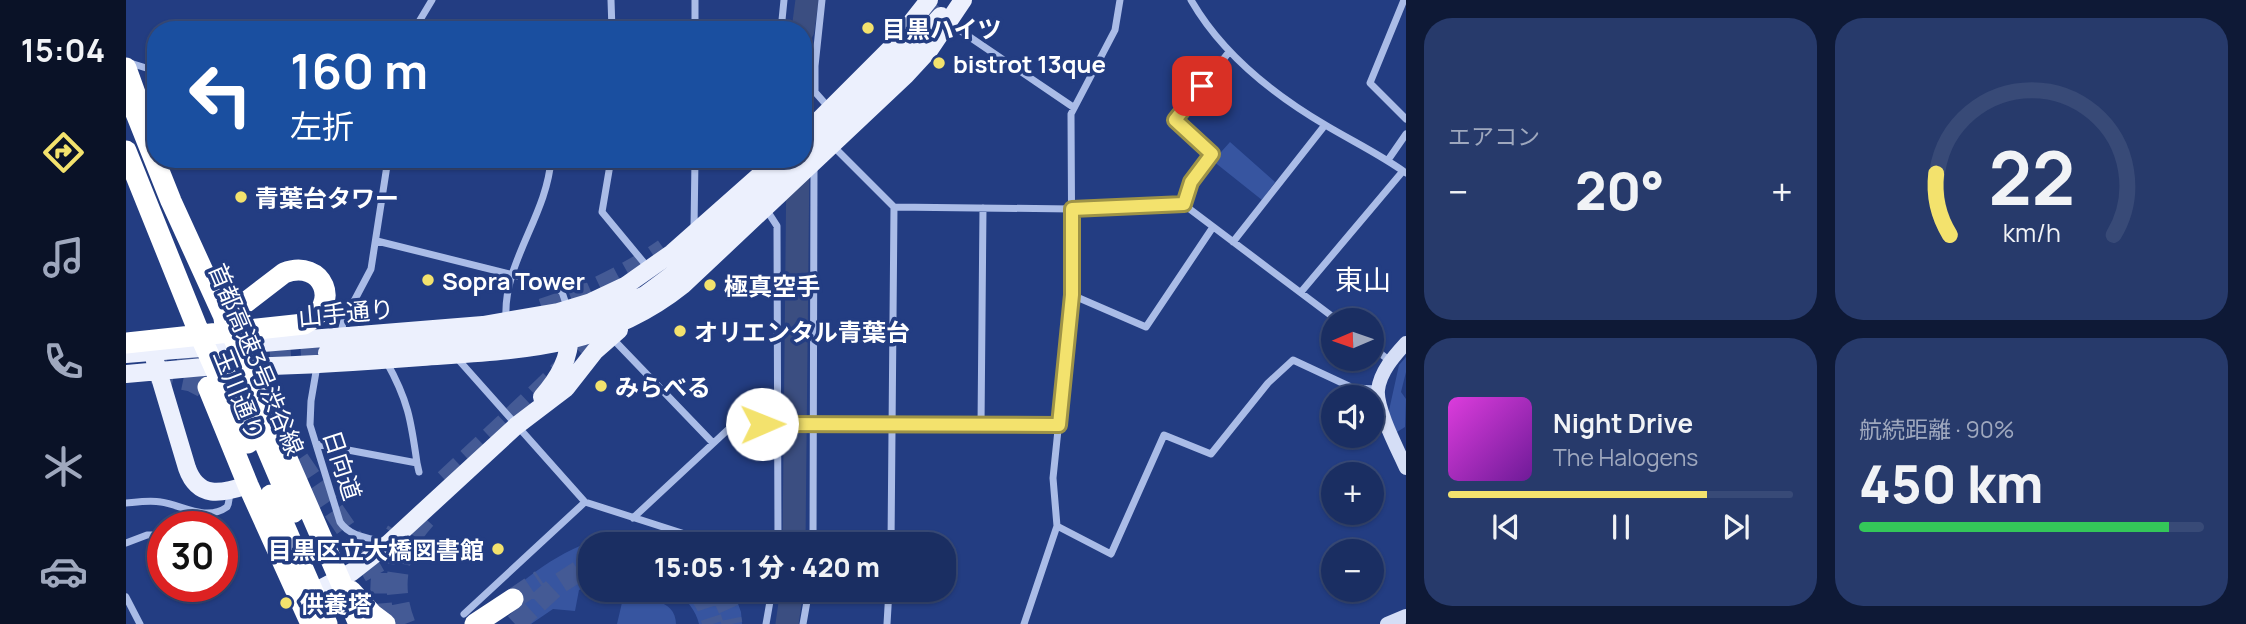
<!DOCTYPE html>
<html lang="ja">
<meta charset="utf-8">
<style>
:root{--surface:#1a2e62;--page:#273a6b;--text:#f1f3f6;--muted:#9fa8be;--line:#384a77;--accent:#f3e26d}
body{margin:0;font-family:Manrope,"Noto Sans JP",sans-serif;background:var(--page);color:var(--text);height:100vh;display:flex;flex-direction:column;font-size:26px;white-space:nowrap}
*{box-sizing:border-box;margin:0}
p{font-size:23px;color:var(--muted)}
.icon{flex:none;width:38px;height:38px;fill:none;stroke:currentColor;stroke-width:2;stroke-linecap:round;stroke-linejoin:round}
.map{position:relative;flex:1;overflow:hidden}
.drawer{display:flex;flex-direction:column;gap:18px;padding:18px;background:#0e1936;width:840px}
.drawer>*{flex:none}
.hud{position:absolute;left:21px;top:21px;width:665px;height:147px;border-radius:28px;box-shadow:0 2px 5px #0004,0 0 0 2px var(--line);background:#1a4fa0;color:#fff;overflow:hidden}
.needle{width:46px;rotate:268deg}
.buttons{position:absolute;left:1195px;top:308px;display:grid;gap:14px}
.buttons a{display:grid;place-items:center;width:63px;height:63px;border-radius:50%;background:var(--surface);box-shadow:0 2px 5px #0004,0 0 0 2px var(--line);font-size:35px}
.speed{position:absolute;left:21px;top:511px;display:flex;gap:14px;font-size:35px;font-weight:700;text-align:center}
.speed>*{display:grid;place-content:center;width:91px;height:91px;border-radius:50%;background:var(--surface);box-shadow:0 2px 5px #0004,0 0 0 2px var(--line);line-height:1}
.speed .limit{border:10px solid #d22;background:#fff;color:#111}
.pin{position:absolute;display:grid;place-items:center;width:60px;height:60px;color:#fff;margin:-30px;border-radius:14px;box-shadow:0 4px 10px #0006}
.me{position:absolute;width:77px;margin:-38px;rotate:89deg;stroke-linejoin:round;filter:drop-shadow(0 0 5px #0008)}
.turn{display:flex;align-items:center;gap:24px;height:147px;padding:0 28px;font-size:32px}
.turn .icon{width:91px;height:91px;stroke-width:2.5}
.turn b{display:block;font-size:49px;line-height:60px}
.big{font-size:52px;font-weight:800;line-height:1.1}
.drawer .card{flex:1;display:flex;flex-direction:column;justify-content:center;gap:10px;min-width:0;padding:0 24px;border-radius:28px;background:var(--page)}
.drawer .dial{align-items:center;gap:0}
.dial svg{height:182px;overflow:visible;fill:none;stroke:var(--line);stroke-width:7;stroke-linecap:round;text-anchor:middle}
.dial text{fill:var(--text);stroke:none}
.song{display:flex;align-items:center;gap:21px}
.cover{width:84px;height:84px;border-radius:10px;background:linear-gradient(135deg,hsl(300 70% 55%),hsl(280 70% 35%))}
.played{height:7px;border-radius:4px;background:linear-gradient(90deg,var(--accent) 75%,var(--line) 75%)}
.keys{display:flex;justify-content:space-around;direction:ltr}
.heat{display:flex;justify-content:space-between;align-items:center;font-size:38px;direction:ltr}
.charge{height:10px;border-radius:5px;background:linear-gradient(90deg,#34c759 90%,var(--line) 0)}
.drawer .tiles{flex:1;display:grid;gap:18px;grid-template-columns:repeat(2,1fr)}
.trip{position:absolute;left:452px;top:532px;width:378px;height:70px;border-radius:28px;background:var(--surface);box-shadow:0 2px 5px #0004,0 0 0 2px var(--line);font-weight:800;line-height:70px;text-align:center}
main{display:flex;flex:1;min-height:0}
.dock{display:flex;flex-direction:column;width:126px;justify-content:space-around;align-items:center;background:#0a1227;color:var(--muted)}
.dock .icon{width:49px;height:49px}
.dock .on{color:var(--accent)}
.dock b{font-size:32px;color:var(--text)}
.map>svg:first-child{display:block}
.green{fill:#3755a0}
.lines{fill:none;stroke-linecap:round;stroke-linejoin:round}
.river{stroke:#3b4e81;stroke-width:23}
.highway-tunnel{stroke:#445a95;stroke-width:21;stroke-dasharray:21 10;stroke-linecap:butt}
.street{stroke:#aabce7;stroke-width:7}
.secondary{stroke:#d5def6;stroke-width:14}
.primary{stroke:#ecf0fd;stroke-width:18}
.highway{stroke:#fff;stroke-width:21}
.route-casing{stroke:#9e9347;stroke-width:18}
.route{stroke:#f3e26d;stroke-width:12}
.poi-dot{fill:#f3e26d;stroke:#233d82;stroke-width:2.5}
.labels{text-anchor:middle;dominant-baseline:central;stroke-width:7;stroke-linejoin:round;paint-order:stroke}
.poi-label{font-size:24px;font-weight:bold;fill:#fff;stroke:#233d82;text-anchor:start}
.street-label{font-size:24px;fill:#fff;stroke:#233d82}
.quarter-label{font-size:28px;fill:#fff;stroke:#233d82}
</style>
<main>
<nav class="dock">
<b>15:04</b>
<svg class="icon on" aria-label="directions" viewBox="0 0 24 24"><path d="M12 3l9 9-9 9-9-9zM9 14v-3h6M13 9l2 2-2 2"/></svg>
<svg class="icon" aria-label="music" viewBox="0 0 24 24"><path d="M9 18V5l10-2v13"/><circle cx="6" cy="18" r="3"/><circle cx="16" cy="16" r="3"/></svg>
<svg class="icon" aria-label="phone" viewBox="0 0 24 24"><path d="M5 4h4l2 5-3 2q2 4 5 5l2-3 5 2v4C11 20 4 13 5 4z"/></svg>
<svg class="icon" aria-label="climate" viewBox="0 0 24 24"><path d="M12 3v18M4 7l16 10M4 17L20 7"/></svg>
<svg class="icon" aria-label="car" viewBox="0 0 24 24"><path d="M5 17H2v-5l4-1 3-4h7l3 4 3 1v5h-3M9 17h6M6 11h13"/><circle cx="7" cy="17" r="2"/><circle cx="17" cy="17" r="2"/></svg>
</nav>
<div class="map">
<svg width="1280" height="624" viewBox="0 0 1280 624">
<rect width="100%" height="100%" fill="#233d82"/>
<path class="green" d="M1104 142 1149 182 1136 200 1087 161Z
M1280 357V372L1275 392 1280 399 1279 427 1271 432 1262 415 1273 365Z
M506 532 530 533 561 544H464V586L453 590 449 611 427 609 405 624 379 596C418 563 454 538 506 532Z
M550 590H607L615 612 616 624H573C570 610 560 600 550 590Z
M498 594C518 599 550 598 550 624H491Z"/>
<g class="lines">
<path class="river" d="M677 30 681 0
M668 544 672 159
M661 624 666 590"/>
<path class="highway-tunnel" d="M778 45 814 0
M416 309C459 295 501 275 538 249
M20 360 221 347
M27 373 65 381 98 398
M155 434 232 546 249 576
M319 480 420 385 480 325
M480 544 505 541 533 544
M571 590 581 606 587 624
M594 590 603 610 606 624
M387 599 415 580
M259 624C251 594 254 559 271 531
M279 624C262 580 273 544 306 512
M389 624 431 585 464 564"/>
<path class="street" d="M485 0 486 30
M696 0 689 66V92L704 109
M1065 0C1096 54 1148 95 1201 126 1228 142 1255 155 1280 173
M1278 0 1244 83 1280 119
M823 23 947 107
M288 30 306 0
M569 30V0
M655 30 658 0
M4 63 30 71
M707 146 768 207 765 544
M485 159 476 212 524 270
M1262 160 1280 134
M1057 204 1065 182 1086 154 1049 120 1103 52
M768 207 946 209 1057 204 1211 320
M640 209 651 226 652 544
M568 229 569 159
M251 241 428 285 436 292 441 307
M1107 242 1199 125
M1175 292 1277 171
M946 295 1020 327 1087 227
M380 318C377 262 421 216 425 159
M214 336 218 320 245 269 262 159
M485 337 587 443
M1246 347 1264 361
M330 357 459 502 590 544
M260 361C282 400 285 420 291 463
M191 366 185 401 184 425 214 522C224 537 243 538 259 542
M855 425 857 208
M190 444 291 463 293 472
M0 503C11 502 24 500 35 502 56 505 80 522 101 507 104 502 102 497 105 491
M507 518 608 424 766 423 933 426
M931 526 985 554 1038 435 1085 454 1142 383 1167 360 1227 388 1252 389
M0 543 21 535H33
M687 544 688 167
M0 597 14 624
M338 614 459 502
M640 624 646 590
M677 624 683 590
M761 624 763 590
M898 624 931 526 927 478 946 295 945 114 989 30 994 0"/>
<path class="secondary" d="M1280 343C1268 356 1254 372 1252 390 1250 408 1272 450 1280 468
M1261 624 1280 616"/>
<path class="primary" d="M677 136 765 48 803 0
M677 155 744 92 815 16
M201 353 409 334 466 320 519 295 554 269 672 159
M0 354 357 325 432 312 465 302 499 286 546 253 652 159
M29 361 61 468C72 499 95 494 122 485
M110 367C172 366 233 362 296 357 393 350 477 349 557 285L780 75 804 49 837 0
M0 374 100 365
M416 397C433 378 444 358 444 332
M177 598 226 572 263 543 390 426 440 388 469 351 493 330"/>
<path class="highway" d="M0 68 18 118
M7 106 45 201 129 385 233 624
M0 151 74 335 122 443
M0 343 178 324C217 305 197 258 158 273L98 319
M109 374 168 512
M82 387 122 485 185 624
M145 495 201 624
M225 591 247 615 259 624
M349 624 387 599"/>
</g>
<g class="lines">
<g class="route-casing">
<path id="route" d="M636 424 933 425 946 295V209L1058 204 1065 182 1086 154 1049 120 1076 86"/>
</g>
<use href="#route" class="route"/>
</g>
<g class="poi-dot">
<circle cx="742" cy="28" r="7"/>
<circle cx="813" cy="63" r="7"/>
<circle cx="115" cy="197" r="7"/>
<circle cx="302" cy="280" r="7"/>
<circle cx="584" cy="285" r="7"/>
<circle cx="554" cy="331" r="7"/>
<circle cx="475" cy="386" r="7"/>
<circle cx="372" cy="549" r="7"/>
<circle cx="160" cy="603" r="7"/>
</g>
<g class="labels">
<g class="poi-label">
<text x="756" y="28">目黒ハイツ</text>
<text x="827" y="63">bistrot 13que</text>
<text x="129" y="197">青葉台タワー</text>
<text x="316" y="280">Sopra Tower</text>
<text x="598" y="285">極真空手</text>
<text x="568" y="331">オリエンタル青葉台</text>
<text x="489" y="386">みらべる</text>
<text x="358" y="549" text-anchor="end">目黒区立大橋図書館</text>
<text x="174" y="603">供養塔</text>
</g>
<g class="street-label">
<text transform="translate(220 312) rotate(-5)">山手通り</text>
<text transform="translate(131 359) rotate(67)">首都高速3号渋谷線</text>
<text transform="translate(114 395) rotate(68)">玉川通り</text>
<text transform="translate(217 465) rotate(72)">日向道</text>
</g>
<g class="quarter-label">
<text x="1237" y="279">東山</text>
</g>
</g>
</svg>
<div class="buttons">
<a><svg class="needle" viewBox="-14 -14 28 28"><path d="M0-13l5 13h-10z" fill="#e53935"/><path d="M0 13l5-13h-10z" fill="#9fa8be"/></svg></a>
<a><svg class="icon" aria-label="sound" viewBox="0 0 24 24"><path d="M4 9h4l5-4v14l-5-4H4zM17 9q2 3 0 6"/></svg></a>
<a>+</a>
<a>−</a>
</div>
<div class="speed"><div class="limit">30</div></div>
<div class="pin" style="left:1076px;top:86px;background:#d93025"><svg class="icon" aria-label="arrive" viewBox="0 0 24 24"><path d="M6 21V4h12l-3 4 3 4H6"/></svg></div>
<svg class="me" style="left:636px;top:424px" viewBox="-20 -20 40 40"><circle r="19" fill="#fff"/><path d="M0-13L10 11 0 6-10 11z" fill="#f3e26d"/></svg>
<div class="trip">15:05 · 1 分 · 420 m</div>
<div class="hud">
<div class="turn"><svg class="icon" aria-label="left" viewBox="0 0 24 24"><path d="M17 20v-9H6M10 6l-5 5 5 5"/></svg><div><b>160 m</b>左折</div></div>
</div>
</div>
<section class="drawer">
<div class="tiles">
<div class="card"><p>エアコン</p>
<div class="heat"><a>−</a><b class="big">20°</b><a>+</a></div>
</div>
<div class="card dial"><svg viewBox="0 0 100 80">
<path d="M14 69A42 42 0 1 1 86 69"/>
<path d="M14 69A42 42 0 0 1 8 42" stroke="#f3e26d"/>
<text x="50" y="56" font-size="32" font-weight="700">22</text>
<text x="50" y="72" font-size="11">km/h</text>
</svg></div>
<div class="card">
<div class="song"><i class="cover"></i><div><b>Night Drive</b><p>The Halogens</p></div></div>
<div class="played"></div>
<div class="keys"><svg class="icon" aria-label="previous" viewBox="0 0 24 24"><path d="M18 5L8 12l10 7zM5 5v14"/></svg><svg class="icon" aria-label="pause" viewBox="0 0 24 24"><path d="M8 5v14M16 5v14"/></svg><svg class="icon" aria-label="next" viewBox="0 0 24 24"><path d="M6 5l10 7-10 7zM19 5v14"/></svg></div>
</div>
<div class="card"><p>航続距離 · 90%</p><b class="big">450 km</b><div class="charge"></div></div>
</div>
</section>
</main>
